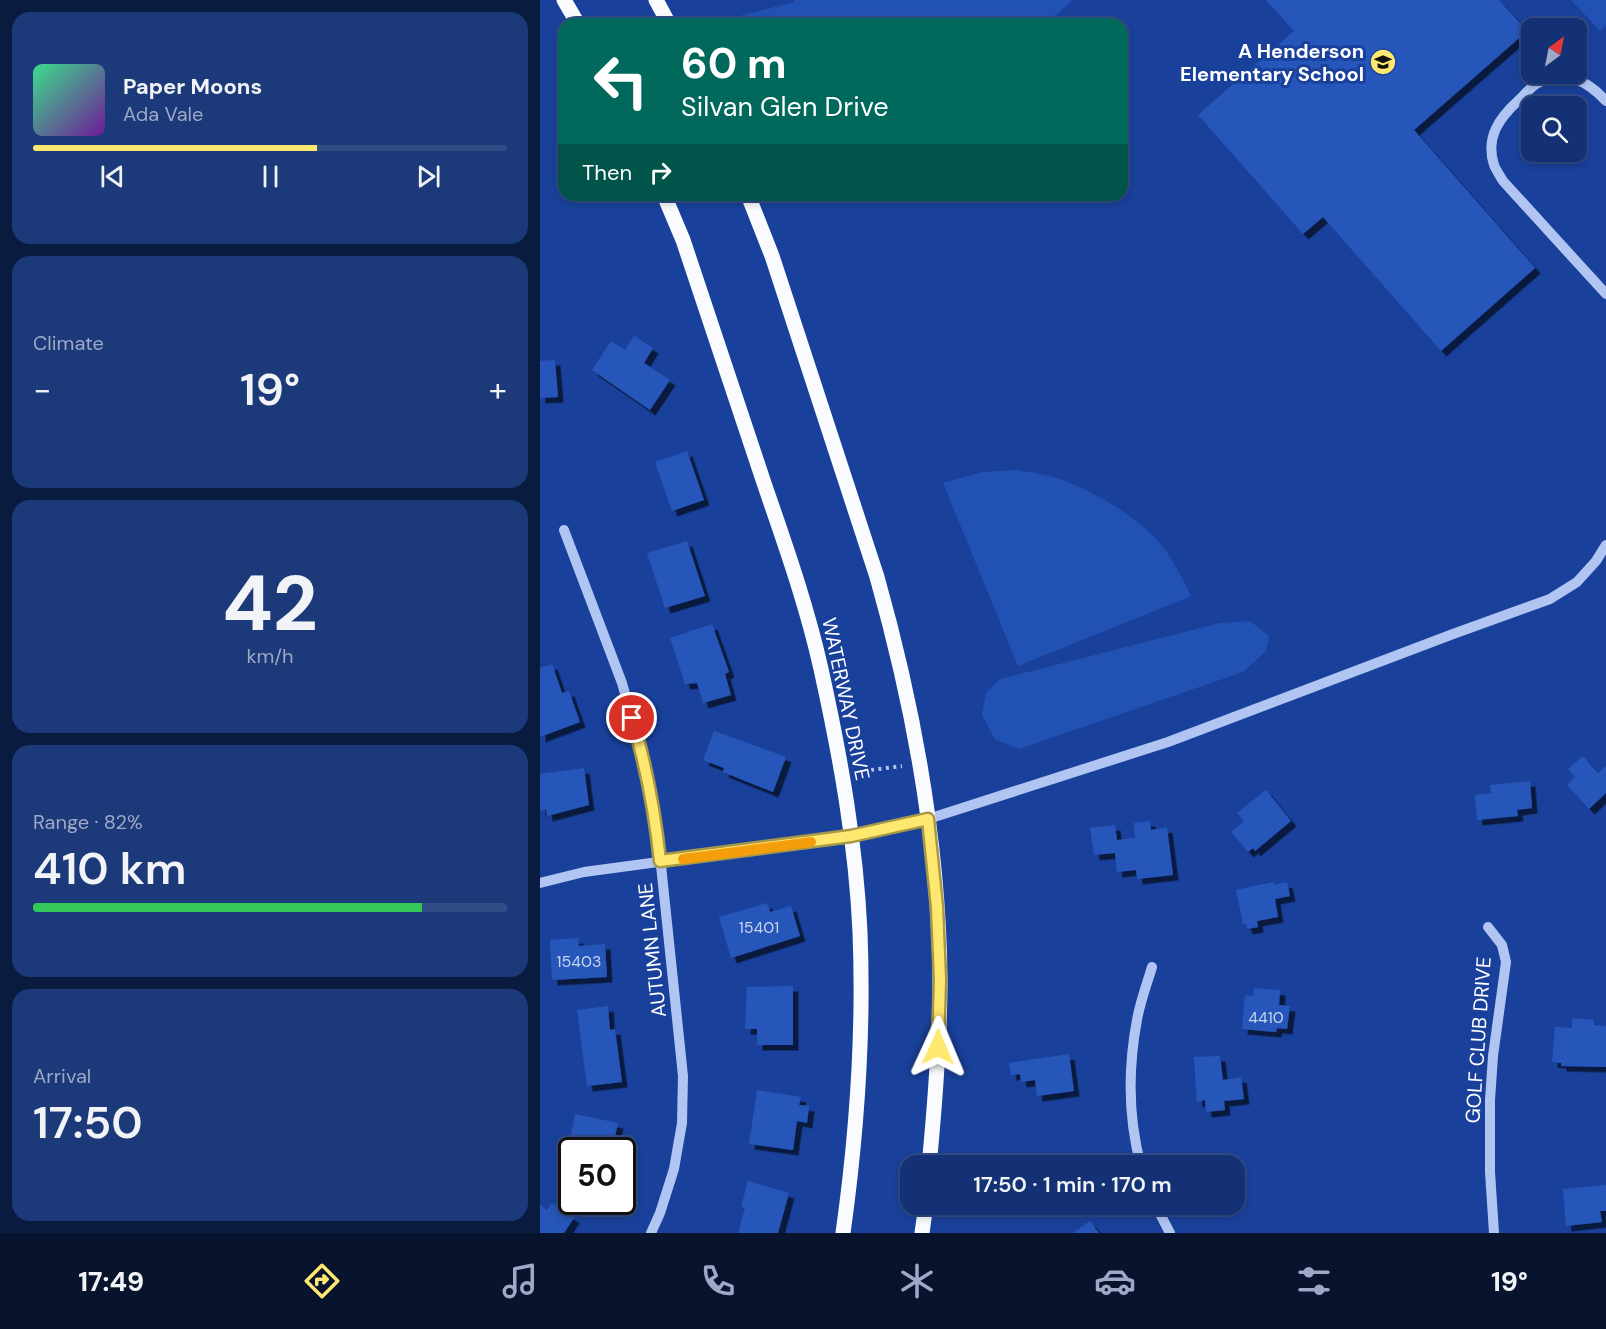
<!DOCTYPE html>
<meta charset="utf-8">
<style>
:root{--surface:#133174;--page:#1c3979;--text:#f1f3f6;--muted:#9da9c5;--line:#324c86;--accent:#ffe870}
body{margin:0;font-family:"DM Sans",sans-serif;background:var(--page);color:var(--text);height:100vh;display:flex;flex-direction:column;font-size:22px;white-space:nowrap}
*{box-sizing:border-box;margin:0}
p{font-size:20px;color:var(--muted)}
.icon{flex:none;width:33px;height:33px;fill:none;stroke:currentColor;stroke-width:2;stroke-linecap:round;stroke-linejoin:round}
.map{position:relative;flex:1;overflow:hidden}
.drawer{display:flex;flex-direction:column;gap:12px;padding:12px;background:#0a1b40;width:540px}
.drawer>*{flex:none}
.top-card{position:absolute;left:18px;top:18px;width:570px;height:183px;border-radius:18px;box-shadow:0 3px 9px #0003,0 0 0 2px var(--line);background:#00695c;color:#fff;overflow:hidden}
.needle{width:39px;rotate:32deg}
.fabs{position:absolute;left:981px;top:18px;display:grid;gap:12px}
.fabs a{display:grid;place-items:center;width:66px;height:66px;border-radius:12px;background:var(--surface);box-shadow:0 3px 9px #0003,0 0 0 2px var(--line);font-size:30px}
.speed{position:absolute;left:18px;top:1137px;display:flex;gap:12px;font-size:30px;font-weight:700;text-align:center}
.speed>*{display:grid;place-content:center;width:78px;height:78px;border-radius:50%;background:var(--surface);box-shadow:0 3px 9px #0003,0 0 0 2px var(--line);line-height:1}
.speed .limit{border:3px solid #111;border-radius:9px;background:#fff;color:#111}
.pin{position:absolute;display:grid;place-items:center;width:51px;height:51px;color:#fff;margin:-26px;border:3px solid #fff;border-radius:50%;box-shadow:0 2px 6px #0007}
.me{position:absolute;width:66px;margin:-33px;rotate:1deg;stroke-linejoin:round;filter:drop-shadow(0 0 4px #0008)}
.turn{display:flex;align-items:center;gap:21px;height:126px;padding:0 24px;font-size:27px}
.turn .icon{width:78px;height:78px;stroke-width:2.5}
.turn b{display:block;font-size:42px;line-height:51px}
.then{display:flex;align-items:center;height:57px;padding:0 24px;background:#0003;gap:12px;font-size:22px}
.big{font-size:45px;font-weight:600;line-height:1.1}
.drawer .card{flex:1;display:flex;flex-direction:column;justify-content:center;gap:9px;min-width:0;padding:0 21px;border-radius:18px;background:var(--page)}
.drawer .dial{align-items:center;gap:0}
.dial b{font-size:78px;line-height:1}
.song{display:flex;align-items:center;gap:18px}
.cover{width:72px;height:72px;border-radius:9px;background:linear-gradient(135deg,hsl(150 70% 55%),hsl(280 70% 35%))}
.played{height:6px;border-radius:3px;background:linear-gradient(90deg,var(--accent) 60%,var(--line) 60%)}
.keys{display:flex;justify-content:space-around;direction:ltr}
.heat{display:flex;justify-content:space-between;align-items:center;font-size:33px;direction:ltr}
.charge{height:9px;border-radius:4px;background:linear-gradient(90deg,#34c759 82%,var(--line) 0)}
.trip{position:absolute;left:360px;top:1155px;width:345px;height:60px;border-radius:18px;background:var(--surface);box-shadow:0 3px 9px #0003,0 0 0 2px var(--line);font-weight:600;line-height:60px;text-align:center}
.tabs{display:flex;height:96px;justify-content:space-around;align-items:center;background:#08142e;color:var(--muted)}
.tabs .icon{width:42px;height:42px}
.tabs .current{color:var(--accent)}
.tabs b{font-size:27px;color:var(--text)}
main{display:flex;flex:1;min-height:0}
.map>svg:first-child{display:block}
.green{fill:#2251b4}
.building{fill:#2856b9;filter:url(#shadow)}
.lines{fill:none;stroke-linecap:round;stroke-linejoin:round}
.path{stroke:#b0c5f1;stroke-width:4;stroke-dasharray:3 4.5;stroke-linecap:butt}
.minor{stroke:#b0c5f1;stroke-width:10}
.major{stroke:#fafbff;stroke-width:15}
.route-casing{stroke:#a69749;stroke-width:15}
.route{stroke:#ffe870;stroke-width:10}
.slow{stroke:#f59e0b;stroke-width:10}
.labels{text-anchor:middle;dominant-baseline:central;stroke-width:6;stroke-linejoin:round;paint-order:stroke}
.number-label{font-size:16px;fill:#c9d5ee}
.poi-label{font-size:20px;font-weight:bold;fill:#fff;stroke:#19419b;text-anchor:end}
.street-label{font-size:20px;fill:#fff;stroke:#19419b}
</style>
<main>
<section class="drawer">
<div class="card">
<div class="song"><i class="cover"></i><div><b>Paper Moons</b><p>Ada Vale</p></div></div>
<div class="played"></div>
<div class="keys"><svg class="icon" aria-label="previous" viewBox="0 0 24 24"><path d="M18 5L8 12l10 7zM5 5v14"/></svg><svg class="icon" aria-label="pause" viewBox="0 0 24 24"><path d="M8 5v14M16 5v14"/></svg><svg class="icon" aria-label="next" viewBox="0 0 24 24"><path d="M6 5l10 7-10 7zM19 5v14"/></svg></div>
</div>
<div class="card"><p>Climate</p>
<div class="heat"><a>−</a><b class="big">19°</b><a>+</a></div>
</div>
<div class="card dial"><b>42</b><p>km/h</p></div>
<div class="card"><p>Range · 82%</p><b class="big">410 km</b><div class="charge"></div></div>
<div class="card"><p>Arrival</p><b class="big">17:50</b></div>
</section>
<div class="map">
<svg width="1066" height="1233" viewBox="0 0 1066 1233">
<defs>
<filter id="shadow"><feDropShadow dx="5.5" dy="5.5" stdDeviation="0" flood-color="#0009"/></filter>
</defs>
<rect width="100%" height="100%" fill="#19419b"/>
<path class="green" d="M254 0H533L506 24H168L254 2Z
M1031 0H1066V25L1060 31Z
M477 470C491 473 506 474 519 479 554 491 604 520 626 551 636 565 643 580 651 596L478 666 403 483 442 472Z
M710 621 729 636 726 651 703 672 479 749 455 739 442 715 446 693 460 679 680 623Z"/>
<path class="building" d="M726 0H959L987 31 874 130 995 268 901 351 783 217 763 234 658 115 754 31Z
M94 336 113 348 104 363 130 380 110 410 52 370 71 341 85 350Z
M15 360 18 397 0 398V361Z
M147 451 164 500 132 511 115 462Z
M147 541 165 596 125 608 107 553Z
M172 624 189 672 185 674 191 695 163 703 157 683 145 684 130 638Z
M12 664 22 693 29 691 40 722 0 737V668Z
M174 731 246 757 233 792 183 772 184 768 163 760Z
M1043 756 1058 773 1066 766V793L1049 809 1027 785 1035 777 1028 769Z
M44 768 49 805 7 816 6 809 0 811V774Z
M990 781 992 808 977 810 978 816 937 820 935 795 951 793 950 785Z
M726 790 751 821 715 851 713 848 708 852 691 832 704 821 697 813Z
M610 821 611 830 627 827 633 875 597 879 596 870 577 872 575 853 554 855 550 828 575 825 577 840 595 838 594 823Z
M733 882 734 885 747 882 750 896 735 899 738 917 717 921 718 927 707 929 706 924H703L696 890Z
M227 903 230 912 251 906 260 936 191 958 179 917Z
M38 938 39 946 65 944 67 977 12 980 10 940Z
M253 986V1045H217V1029H205L207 987Z
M714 988 740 990 739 1005 750 1006 747 1029 737 1028 736 1032 702 1029 705 995 713 996Z
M68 1006 70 1030 75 1029 82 1082 47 1086 37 1010Z
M1032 1018 1054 1020V1025L1066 1026V1067L1021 1066V1063L1012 1062 1015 1027 1032 1028Z
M529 1054 534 1091 497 1096 495 1080 481 1082 480 1074 471 1075 469 1063Z
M680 1056 683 1080 701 1077 704 1099 684 1101 685 1110 666 1112 665 1100 657 1102 654 1057Z
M217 1090 261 1097 259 1105 269 1106 267 1123 257 1121 253 1150 209 1144Z
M35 1114 78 1123 72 1150H32V1174L24 1172Z
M208 1181 249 1193 238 1233H198L205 1208 201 1207Z
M1066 1185V1211H1060L1062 1222 1026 1226 1023 1189Z
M12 1203 34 1218 24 1233H0V1205L7 1210Z
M550 1221 559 1233H533Z"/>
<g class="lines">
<path class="path" d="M331 770 362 766"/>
<path class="minor" d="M1066 101C1048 81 1022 67 996 84 990 88 984 95 979 100 960 117 945 137 954 165 956 170 960 176 963 181L1066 294
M24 530 82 683 102 754 117 827 143 1076 142 1123 134 1169 120 1213 111 1233
M0 883 44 872 311 836 388 819 628 742 913 634 1010 599 1037 582 1056 561 1066 545
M948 927 962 945 966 962 953 1056 950 1100V1172L954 1233
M601 1166C588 1118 588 1068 597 1020 600 1002 607 984 612 967
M615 1204 630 1233"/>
<path class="major" d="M24 0 38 24
M116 0 129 24
M124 195 143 240C170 321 197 402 224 483 245 544 267 606 281 669 300 755 316 843 320 932 324 1032 317 1133 303 1233
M208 195 232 256 337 577C374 708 399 844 400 980 400 1042 395 1104 389 1166
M382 1233 386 1204"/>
</g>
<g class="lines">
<g class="route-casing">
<path id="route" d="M92 718C106 765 115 813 120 861L311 836 388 819 397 907 400 979 398 1047"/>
</g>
<use href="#route" class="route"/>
<path class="slow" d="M143 859 271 842"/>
</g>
<defs>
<g id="school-disc" transform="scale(1.35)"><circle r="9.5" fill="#ffe870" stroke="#19419b"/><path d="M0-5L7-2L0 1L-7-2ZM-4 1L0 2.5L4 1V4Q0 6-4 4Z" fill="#111"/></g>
</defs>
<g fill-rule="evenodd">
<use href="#school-disc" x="843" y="62"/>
</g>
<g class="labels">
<g class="number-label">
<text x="219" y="927">15401</text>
<text x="39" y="961">15403</text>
<text x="726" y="1017">4410</text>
</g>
<g class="poi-label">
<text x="824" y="51">A Henderson<tspan x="824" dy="23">Elementary School</tspan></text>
</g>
<g class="street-label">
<text transform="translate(306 699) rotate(78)">WATERWAY DRIVE</text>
<text transform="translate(112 950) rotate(-96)">AUTUMN LANE</text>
<text transform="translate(938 1040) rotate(-86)">GOLF CLUB DRIVE</text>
</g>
</g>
</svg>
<div class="fabs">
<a><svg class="needle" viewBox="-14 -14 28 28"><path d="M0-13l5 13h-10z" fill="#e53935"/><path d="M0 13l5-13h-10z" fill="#9da9c5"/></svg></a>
<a><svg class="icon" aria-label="search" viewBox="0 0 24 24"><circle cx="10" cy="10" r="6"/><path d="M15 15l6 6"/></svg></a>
</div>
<div class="speed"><div class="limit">50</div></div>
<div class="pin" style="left:92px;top:718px;background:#d93025"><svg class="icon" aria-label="arrive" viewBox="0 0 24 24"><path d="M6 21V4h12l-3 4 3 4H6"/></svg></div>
<svg class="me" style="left:398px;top:1047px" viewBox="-20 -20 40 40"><path d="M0-17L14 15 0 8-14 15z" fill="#ffe870" stroke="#fff" stroke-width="4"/></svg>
<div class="trip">17:50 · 1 min · 170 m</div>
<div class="top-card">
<div class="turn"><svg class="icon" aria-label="left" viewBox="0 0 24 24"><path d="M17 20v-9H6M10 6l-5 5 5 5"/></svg><div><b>60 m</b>Silvan Glen Drive</div></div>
<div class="then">Then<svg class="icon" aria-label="right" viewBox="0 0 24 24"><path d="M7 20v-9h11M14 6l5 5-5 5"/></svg></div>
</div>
</div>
</main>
<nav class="tabs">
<b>17:49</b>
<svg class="icon current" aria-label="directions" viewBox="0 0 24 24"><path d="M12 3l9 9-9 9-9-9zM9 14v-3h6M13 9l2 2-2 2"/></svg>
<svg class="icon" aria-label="music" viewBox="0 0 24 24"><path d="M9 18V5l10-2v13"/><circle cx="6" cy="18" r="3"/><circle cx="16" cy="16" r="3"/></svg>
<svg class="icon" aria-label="phone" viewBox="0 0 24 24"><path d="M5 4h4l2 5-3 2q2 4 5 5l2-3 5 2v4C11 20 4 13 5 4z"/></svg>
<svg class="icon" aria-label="climate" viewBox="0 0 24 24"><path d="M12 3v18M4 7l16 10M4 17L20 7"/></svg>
<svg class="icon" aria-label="car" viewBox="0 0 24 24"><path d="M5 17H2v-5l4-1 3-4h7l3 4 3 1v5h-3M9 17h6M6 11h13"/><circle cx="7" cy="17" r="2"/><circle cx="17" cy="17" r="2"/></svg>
<svg class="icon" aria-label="filters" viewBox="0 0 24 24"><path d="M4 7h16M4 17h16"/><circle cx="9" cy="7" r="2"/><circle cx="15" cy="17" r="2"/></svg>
<b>19°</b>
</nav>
